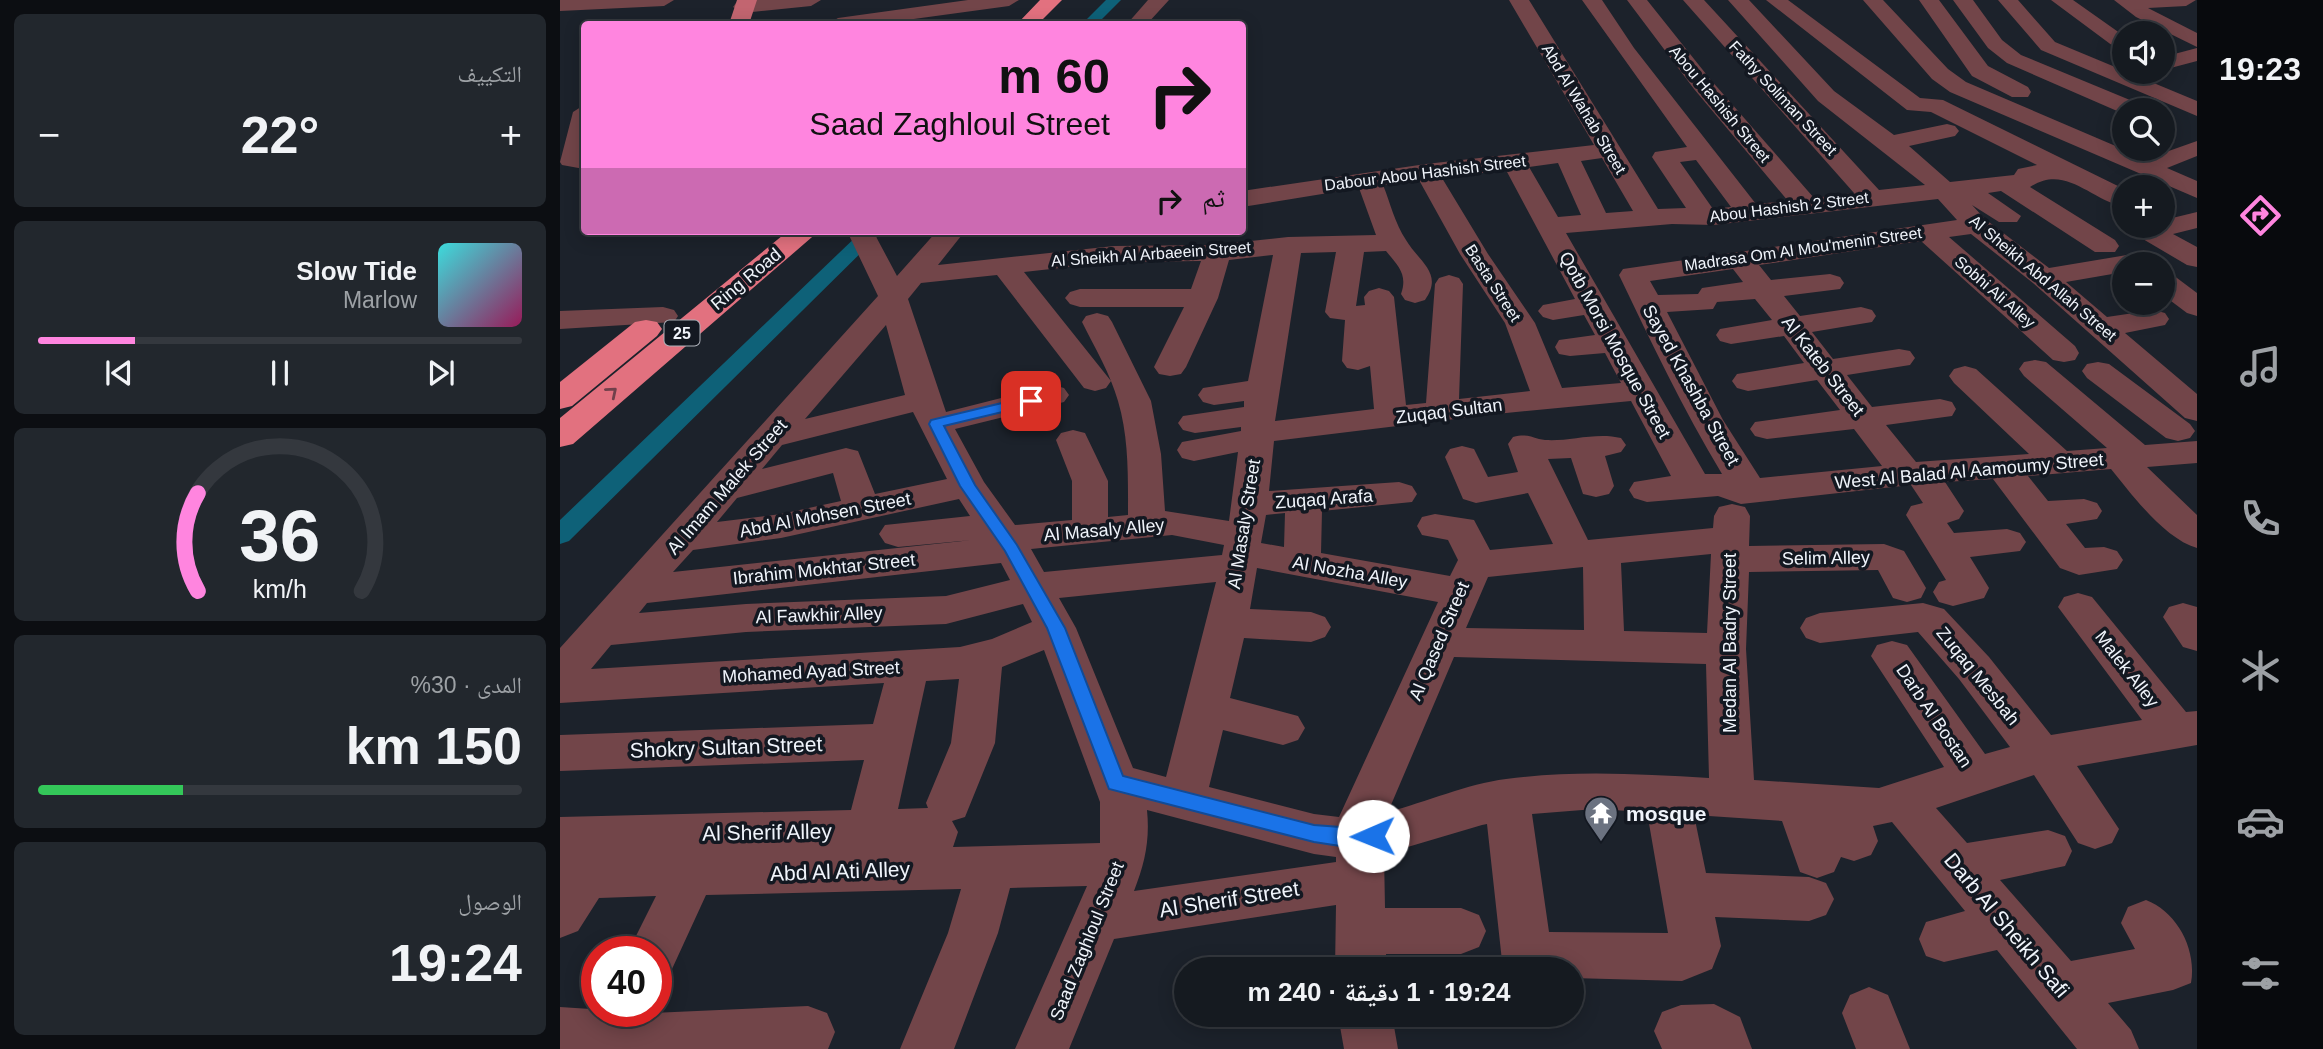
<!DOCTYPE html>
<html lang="ar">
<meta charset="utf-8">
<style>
:root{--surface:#151a20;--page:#22272d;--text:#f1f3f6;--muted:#9da1a5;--line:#34383e;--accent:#ff85df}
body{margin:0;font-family:Arial,"Noto Naskh Arabic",sans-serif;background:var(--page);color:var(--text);direction:rtl;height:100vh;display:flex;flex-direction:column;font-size:26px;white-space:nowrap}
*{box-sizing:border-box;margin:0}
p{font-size:23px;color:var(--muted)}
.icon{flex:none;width:38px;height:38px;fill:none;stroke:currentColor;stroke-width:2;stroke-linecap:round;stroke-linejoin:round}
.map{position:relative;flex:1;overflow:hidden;direction:ltr}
.side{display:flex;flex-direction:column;gap:14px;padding:14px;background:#0c0e12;width:560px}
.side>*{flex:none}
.banner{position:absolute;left:21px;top:21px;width:665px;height:214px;border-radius:7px;box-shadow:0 4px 18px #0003,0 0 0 2px var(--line);direction:rtl;background:#ff85df;color:#111;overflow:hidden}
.tools{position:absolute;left:1552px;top:21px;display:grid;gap:14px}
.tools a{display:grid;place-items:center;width:63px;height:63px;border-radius:50%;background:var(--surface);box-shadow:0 4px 18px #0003,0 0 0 2px var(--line);font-size:35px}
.speed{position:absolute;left:21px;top:936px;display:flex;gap:14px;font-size:35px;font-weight:700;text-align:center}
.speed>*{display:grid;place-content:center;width:91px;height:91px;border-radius:50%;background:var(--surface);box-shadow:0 4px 18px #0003,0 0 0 2px var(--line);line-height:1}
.speed .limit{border:10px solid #d22;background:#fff;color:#111}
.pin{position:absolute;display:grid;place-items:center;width:60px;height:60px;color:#fff;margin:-30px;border-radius:14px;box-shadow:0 4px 10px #0006}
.me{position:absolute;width:77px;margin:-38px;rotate:269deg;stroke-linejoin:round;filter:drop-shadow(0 0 5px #0008)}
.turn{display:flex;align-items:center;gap:24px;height:147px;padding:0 21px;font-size:32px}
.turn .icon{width:91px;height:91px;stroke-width:2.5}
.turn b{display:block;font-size:49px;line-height:60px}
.then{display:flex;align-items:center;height:66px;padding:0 21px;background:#0003;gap:14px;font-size:26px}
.big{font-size:52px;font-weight:700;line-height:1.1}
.side .card{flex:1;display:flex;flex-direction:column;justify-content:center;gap:10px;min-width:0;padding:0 24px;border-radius:10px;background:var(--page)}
.side .dial{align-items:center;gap:0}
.dial svg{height:182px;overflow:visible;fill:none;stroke:var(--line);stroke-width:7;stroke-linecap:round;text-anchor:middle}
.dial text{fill:var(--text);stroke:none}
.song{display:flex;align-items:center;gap:21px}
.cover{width:84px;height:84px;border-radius:10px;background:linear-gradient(135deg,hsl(180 70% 55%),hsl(330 70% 35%))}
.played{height:7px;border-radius:4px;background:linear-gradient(90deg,var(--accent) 20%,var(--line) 20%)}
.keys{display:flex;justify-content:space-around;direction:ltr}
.heat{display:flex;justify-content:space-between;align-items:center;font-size:38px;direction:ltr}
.charge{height:10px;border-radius:5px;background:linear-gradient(90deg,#34c759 30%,var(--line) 0)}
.trip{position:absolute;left:614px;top:957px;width:410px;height:70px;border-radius:35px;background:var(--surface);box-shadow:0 4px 18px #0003,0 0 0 2px var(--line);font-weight:700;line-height:70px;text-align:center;direction:rtl}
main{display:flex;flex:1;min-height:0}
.menu{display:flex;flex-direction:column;width:126px;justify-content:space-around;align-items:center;background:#080a0d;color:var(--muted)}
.menu .icon{width:49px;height:49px}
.menu .current{color:var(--accent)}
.menu b{font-size:32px;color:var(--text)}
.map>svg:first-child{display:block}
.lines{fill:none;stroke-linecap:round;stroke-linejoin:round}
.canal{fill:#0e6178;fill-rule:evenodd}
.minor{fill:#724549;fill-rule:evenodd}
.major{fill:#c26570;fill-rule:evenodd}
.highway{fill:#e2717f;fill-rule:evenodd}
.oneway{stroke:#70404b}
.route{fill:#1a73e8;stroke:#114b97;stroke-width:2}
.labels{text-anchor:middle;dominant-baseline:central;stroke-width:7;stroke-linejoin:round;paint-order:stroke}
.far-street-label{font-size:16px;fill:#f0f4fb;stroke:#131821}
.shield{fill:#131821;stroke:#aeb2ba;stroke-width:2}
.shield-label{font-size:16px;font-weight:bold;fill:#f0f4fb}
.street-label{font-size:18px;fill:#f0f4fb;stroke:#131821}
.near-street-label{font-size:21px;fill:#f0f4fb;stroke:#131821}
.near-poi-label{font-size:21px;font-weight:bold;fill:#f0f4fb;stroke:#131821;text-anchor:start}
</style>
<main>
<nav class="menu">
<b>19:23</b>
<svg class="icon current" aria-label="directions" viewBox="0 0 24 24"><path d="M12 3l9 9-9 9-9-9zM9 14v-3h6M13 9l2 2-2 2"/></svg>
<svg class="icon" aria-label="music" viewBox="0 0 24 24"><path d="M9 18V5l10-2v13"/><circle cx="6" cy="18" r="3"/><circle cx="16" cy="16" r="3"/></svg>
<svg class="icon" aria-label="phone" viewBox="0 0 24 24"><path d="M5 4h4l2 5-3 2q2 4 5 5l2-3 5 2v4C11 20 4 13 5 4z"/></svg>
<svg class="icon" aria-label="climate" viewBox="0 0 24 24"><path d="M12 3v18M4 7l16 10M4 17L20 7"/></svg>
<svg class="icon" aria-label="car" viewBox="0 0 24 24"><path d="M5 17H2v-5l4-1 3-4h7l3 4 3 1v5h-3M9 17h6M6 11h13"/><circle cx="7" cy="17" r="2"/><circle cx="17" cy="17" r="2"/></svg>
<svg class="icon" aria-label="filters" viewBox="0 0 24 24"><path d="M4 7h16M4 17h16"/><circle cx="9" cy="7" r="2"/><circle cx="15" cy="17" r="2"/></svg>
</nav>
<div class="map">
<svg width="1637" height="1049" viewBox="0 0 1637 1049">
<rect width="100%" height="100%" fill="#1c222b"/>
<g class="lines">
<path class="canal" d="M546 0H561L537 24H522Z
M302 231H323L9 541 0 544V520Z"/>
<path class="minor" d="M0 0H114L104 6 0 11Z
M195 0H261L251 6 183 13 173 7 176 3Z
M408 0H459L449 6 317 24H268L278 18Z
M588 0H609L587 24H567Z
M949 0H969L1098 209 1126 208 1092 157 1095 152 1127 147 1022 0H1042L1074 48 1196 204 1228 201 1134 89 1067 0H1087L1150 79 1254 198 1294 193 1123 0H1144L1319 190 1365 185 1258 101 1168 0H1189L1274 91 1334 135 1387 124 1395 126 1399 131 1395 136 1349 146 1390 182 1454 175 1458 169 1477 165 1371 112 1347 110 1206 0H1228L1360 98 1383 100 1564 189V207C1528 198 1505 164 1470 187L1555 240 1559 246 1555 252H1535L1441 191 1428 193 1461 216 1457 222H1439L1412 205 1425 219 1489 268 1567 255 1577 257 1580 264H1564V272L1506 282 1547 317 1594 310 1605 313 1609 319 1605 325 1565 333 1637 394V421L1625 418 1473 283 1411 234 1389 237 1515 346 1519 353 1515 360 1504 362 1493 360 1361 241 1199 265 1211 280 1270 274 1280 277 1284 283 1280 289 1224 296 1240 316 1301 307 1312 310 1316 316 1312 322 1252 332 1273 359 1339 349 1350 351 1355 358 1350 365 1287 375 1312 407 1380 399 1392 402 1396 409 1392 416 1326 425 1356 462 1469 454 1394 383 1389 376 1394 369 1405 366 1416 369 1507 451 1547 448 1464 376 1459 369 1464 362 1475 360 1486 362 1585 445 1637 441V463L1587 467 1637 515V548C1605 539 1572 495 1551 469L1468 476 1488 501 1524 499 1537 503 1542 511 1537 519 1506 524 1525 548 1544 547 1557 551 1563 560 1557 569 1519 575 1500 568 1433 479 1385 482 1404 511 1399 519 1387 523 1394 533 1447 529 1460 533 1466 542 1460 551 1410 557 1429 588 1424 598 1393 606 1379 602 1373 592 1379 582 1386 580 1346 515 1351 506 1363 503 1351 485 1181 504 1158 496 1087 502 1074 498 1069 490 1074 482 1111 476 1071 401 936 414 714 441 709 491 839 482 852 486 857 494 852 502 762 511 761 553 890 576 898 560 888 540 862 535 857 526 862 517 875 514 914 520 930 550 993 544 968 493 916 503 903 499 885 457 890 449 902 446 914 449 928 477 958 472 948 444 953 437C965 434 969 436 979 439 1002 444 1034 431 1061 438L1066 445 1061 452 1045 456 1054 486 1049 494 1036 497 1023 494 1011 458 988 459 1028 540 1153 528 1154 516 1159 507 1172 504 1185 507 1190 516 1189 546 1324 544 1344 551 1366 588 1361 598 1347 602 1333 598 1318 570 1189 572 1186 649 1194 780 1319 788 1384 767 1311 656 1317 645 1332 641 1347 645 1425 754 1450 747 1399 679 1358 632 1260 643 1246 638 1240 628 1246 618 1260 613 1363 603 1384 609 1429 657 1491 735 1582 720 1498 607 1504 597 1518 593 1532 597 1626 712 1637 711V745L1517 766 1559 829 1552 843 1535 849 1518 843 1474 775 1376 808 1407 843 1488 830 1505 836 1512 851 1505 866 1440 880 1511 961 1575 949 1561 923 1568 907 1586 900C1617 912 1637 949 1631 983L1613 990 1548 1003 1571 1030 1579 1049H1517L1437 950 1384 962 1366 956 1359 939 1366 922 1405 911 1332 822 1313 826 1318 841 1311 855 1294 861 1281 857 1274 872 1257 878 1240 872 1222 821 1134 815 1146 873 1249 877 1266 883 1274 899 1266 915 1249 921 1155 917 1161 946 1152 969 1122 981 1012 978V970H943L927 824 922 825 824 854 825 908H901L919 915 926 931 919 947 901 954H826L827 970H775L776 905 554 939 509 1049H455L527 886 450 888 438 933 394 1049H340L388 933 401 889 146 895 112 969 96 975V952H68L96 896 39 898 18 931 0 938V817L291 810 304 760 0 771V735L313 724 324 683 0 703V648L318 296 287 231H313L337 276 377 231H405L378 265 554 246 653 245 728 237 816 235 799 188 682 207V191L866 164 1034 145ZM1042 158 1073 211 1046 213 1021 161ZM1136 160 1171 207 1153 209 1120 162ZM998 163 1021 215 998 217 969 167ZM946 170 1015 299 983 305 978 311 983 317 993 320 1024 315 1035 335 999 340 995 347 999 354 1010 356 1045 353 1061 383 1002 388 975 323 928 254 882 178ZM859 180 900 254 945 323 970 391 899 399 903 284 899 278 889 275 879 278 875 284 866 403 846 405 834 297 829 291 819 288 809 291 804 297 805 305 796 306 804 252 826 251C838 266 848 274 841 294L845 300 855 303 865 300C884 273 859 262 846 240 835 224 830 202 823 185ZM1378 199 1397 220 1063 269 1059 275C1091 342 1123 409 1162 474H1145L1006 233 1112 224 1154 225ZM776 252 765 312 770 318 785 320 782 361 787 368 798 370 810 366 814 409 715 421 741 253ZM713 255 688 381 643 388 638 395 643 402 654 405 684 401V407L623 416 618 423 623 430 635 433 681 427V431L622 442 617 450 622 458 634 461 678 452 669 521 605 511 601 454 591 401 552 322 548 316 537 313 526 316 522 322C535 348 550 373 558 401 569 438 568 477 568 515L548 517V481L525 433 513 430 501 433 496 440 512 481V520L455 525 424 482 395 429 504 402 509 395 504 388 493 385 386 412 348 299 361 283 437 275 524 388 535 391 546 388 551 381 464 272 554 262 641 261 631 289H520L510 292 505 298 510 304 520 307H624L594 367 599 374 610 376 621 374 626 367 658 298 669 260ZM1173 269 1183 282 1142 288 1138 294 1098 295 1090 281ZM1195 299 1212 320 1160 329 1156 335 1160 341 1171 344 1224 336 1244 363 1177 374 1172 381 1177 388 1188 391 1257 380 1280 410 1195 422 1190 429 1195 436 1207 439 1294 429 1322 466 1200 478 1163 420 1107 312 1153 309 1157 302ZM326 325 345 395 245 419ZM353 412 387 479 315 494 298 451 286 448 202 469 222 445ZM273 473 281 501 221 514 157 522 177 498ZM399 499 410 516 325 525 319 534 325 543 338 547 412 540 113 572 133 550 221 538ZM725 513 724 547 701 543 706 515ZM612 535 664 545 662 555 484 572 471 549ZM1151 554 1147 633 1064 631 1061 563ZM441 563 450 580 386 596 186 604 79 613 87 603ZM1023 567 1024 630 906 628 928 577ZM697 568 878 602 779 817 754 814 649 787 663 730 723 745 738 740 745 728 738 716 670 698 684 638 751 642 765 637 771 627 765 617 751 612 690 609ZM656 582 606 777 573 768 516 628 499 598ZM463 604 472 622 432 639 400 647 31 669 51 645 186 632 386 624ZM484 650 540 802V843L393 847 398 832 392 821 405 817 435 743 442 667ZM894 657 1146 664 1149 778C1080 774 1014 770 946 779 907 784 866 802 828 812ZM399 679 391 743 366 803 368 808 338 809 366 681ZM1035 809 1087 812 1108 933 989 932 972 814ZM587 810 754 854 776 857V862L574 891C585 863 590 840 587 810Z
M1303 0H1323L1388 69 1406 82 1586 159 1637 141V156L1607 168 1637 181V198L1390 92 1372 79Z
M1359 0H1379L1428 66 1468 87 1471 92 1468 97H1452L1412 76Z
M1393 0H1413L1442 40 1461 55 1582 105 1585 110H1564V114L1447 63 1428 48Z
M1438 0H1458L1495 42 1637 101V116L1481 50Z
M1491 0H1513L1564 36V51L1557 49Z
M1554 0H1636L1626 6 1588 8 1637 33V47L1576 17Z
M1637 48V61L1603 70V57Z
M24 105V169L2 165 0 162 13 112Z
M1637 212V228L1613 234 1637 247V267L1627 265 1571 232 1567 226H1603L1604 220Z
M1603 272 1613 275 1637 293V316L1627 313 1603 295Z
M103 307 114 310 118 316 114 322 0 329V311Z
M1538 362 1549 364 1630 424 1635 431 1630 438 1618 441 1606 438 1527 378 1522 371 1527 364Z
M1623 603 1637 607V651L1623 647 1603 617 1609 607Z
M1309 987 1328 995 1350 1049H1296L1282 1013 1290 995Z
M1154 1004 1180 1017 1192 1049H1102L1094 1031 1102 1012 1121 1005Z
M248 1006 267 1013 275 1032 268 1049H0V1007L92 1013Z
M778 1015H832L838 1049H784Z"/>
<path class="major" d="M177 0H197L189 24H169Z"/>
<path class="highway" d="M480 0H502L478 24H457Z
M228 231H259L13 444 0 447V418Z
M86 320 97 322 102 329 97 336 12 406 0 409V382L75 322Z"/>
</g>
<defs><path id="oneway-chevron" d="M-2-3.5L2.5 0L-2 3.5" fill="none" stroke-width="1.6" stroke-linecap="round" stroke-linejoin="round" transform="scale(1.75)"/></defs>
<use class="oneway" href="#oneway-chevron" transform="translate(52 392) rotate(-40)"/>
<path class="route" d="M471 396 476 398V404L384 426 415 485 457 545 505 628 563 776 754 825 820 830 823 836 820 843 793 848 754 842 549 789 487 628 445 551 400 486 369 424 371 420Z"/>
<defs>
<g id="temple-pin" transform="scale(1.75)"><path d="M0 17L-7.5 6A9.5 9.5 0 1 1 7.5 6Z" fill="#6b7280" stroke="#131821"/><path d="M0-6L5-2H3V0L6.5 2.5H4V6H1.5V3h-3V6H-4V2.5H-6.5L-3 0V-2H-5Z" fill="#fff"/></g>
</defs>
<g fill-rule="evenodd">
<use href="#temple-pin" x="1041" y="813"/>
</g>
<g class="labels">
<g class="far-street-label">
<text transform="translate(1223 98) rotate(47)">Fathy Soliman Street</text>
<text transform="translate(1160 104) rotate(50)">Abou Hashish Street</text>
<text transform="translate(1024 109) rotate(59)">Abd Al Wahab Street</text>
<text transform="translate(865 173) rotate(-7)">Dabour Abou Hashish Street</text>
<text transform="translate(1229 207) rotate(-7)">Abou Hashish 2 Street</text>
<text transform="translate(1243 249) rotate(-8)">Madrasa Om Al Mou'menin Street</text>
<text transform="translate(591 254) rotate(-4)">Al Sheikh Al Arbaeein Street</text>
<text transform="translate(1483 278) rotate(40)">Al Sheikh Abd Allah Street</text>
<text transform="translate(933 283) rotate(57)">Basta Street</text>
<text transform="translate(1435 292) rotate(41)">Sobhi Ali Alley</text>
</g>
<rect class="shield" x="104.5" y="320.5" width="35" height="25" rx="5"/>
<g class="shield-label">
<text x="122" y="333">25</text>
</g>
<g class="street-label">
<text transform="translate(186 279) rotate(-40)">Ring Road</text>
<text transform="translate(1055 345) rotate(61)">Qotb Morsi Mosque Street</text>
<text transform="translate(1263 366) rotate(52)">Al Kateb Street</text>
<text transform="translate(1131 385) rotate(61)">Sayed Khashba Street</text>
<text transform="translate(889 411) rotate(-7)">Zuqaq Sultan</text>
<text transform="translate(1409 471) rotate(-5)">West Al Balad Al Aamoumy Street</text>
<text transform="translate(167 487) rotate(-49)">Al Imam Malek Street</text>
<text transform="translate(764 499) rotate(-4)">Zuqaq Arafa</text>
<text transform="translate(265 515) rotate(-11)">Abd Al Mohsen Street</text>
<text transform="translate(684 524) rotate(-81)">Al Masaly Street</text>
<text transform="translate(544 530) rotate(-5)">Al Masaly Alley</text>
<text transform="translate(1266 558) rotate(-1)">Selim Alley</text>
<text transform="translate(264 569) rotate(-6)">Ibrahim Mokhtar Street</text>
<text transform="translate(790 572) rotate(10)">Al Nozha Alley</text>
<text transform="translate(259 615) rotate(-2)">Al Fawkhir Alley</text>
<text transform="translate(879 641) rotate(-67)">Al Qased Street</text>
<text transform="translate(1170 643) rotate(-90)">Medan Al Badry Street</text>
<text transform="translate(1567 669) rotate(52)">Malek Alley</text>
<text transform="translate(251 672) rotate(-3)">Mohamed Ayad Street</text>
<text transform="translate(1418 676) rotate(51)">Zuqaq Mesbah</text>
<text transform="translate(1374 716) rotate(56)">Darb Al Bostan</text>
<text transform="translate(527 941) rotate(-68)">Saad Zaghloul Street</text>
</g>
<g class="near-street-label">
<text transform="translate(166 747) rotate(-2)">Shokry Sultan Street</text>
<text transform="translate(207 832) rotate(-1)">Al Sherif Alley</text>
<text transform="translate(280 871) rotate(-2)">Abd Al Ati Alley</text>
<text transform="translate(669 899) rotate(-9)">Al Sherif Street</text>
<text transform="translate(1447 925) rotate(50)">Darb Al Sheikh Safi</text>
</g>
<g class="near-poi-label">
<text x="1066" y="813">mosque</text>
</g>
</g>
</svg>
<div class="tools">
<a><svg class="icon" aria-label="sound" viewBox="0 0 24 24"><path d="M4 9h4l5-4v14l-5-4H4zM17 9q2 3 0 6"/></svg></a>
<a><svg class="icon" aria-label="search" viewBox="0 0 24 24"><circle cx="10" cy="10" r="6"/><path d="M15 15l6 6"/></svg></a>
<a>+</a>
<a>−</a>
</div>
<div class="speed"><div class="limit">40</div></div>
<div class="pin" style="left:471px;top:401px;background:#d93025"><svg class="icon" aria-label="arrive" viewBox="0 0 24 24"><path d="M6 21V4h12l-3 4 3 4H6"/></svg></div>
<svg class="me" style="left:813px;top:836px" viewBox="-20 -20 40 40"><circle r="19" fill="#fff"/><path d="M0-13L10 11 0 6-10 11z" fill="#1a73e8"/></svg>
<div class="trip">19:24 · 1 دقيقة · 240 m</div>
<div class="banner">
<div class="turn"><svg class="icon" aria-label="right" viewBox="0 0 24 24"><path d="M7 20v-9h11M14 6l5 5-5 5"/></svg><div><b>60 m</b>Saad Zaghloul Street</div></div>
<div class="then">ثم<svg class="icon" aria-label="right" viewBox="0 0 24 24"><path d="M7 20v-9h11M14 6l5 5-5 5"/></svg></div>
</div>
</div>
<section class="side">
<div class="card"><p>التكييف</p>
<div class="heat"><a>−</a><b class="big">22°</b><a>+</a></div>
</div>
<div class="card">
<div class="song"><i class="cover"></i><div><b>Slow Tide</b><p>Marlow</p></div></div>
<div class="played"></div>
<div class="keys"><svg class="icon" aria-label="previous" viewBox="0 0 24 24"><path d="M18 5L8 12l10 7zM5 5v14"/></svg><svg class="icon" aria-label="pause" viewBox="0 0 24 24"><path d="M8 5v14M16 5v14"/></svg><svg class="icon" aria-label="next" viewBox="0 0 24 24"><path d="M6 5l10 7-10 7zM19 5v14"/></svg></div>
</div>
<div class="card dial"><svg viewBox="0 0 100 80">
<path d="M14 69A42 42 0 1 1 86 69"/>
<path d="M14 69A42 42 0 0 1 14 26" stroke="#ff85df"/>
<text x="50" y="56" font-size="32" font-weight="700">36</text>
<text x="50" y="72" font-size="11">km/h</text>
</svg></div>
<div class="card"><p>المدى · 30%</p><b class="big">150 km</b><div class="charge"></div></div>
<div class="card"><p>الوصول</p><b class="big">19:24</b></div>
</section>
</main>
